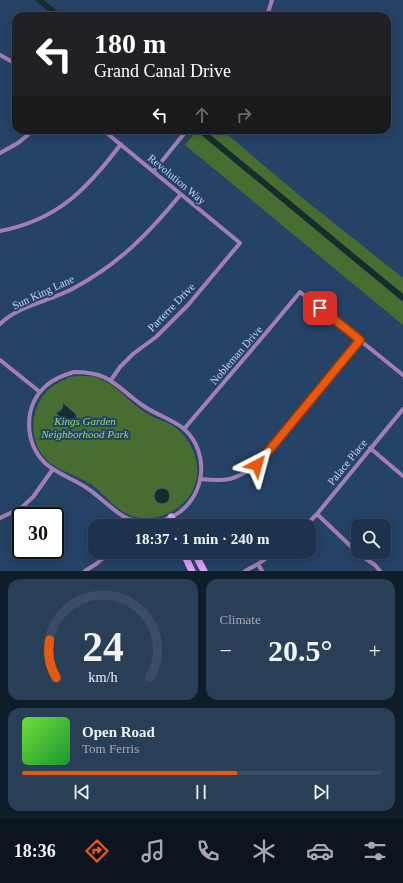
<!DOCTYPE html>
<meta charset="utf-8">
<style>
:root{--surface:#1c324d;--page:#293e57;--text:#f1f3f6;--muted:#a0aab6;--line:#3a4d65;--accent:#ea580c}
body{margin:0;font-family:"Times New Roman",serif;background:var(--page);color:var(--text);height:100vh;display:flex;flex-direction:column;font-size:15px;white-space:nowrap}
*{box-sizing:border-box;margin:0}
p{font-size:13px;color:var(--muted)}
.icon{flex:none;width:22px;height:22px;fill:none;stroke:currentColor;stroke-width:2;stroke-linecap:round;stroke-linejoin:round}
.map{position:relative;height:571px;overflow:hidden}
.sheet{display:flex;flex-direction:column;gap:8px;padding:8px;background:#0f1c2a;flex:1}
.sheet>*{flex:none}
.top-card{position:absolute;left:12px;top:12px;width:379px;height:122px;border-radius:12px;box-shadow:0 2px 10px #0003,0 0 0 1px var(--line);background:#202124;color:#fff;overflow:hidden}
.controls{position:absolute;left:351px;top:519px;display:grid;gap:8px}
.controls a{display:grid;place-items:center;width:40px;height:40px;border-radius:8px;background:var(--surface);box-shadow:0 2px 10px #0003,0 0 0 1px var(--line);font-size:20px}
.speed{position:absolute;left:12px;top:507px;display:flex;gap:8px;font-size:20px;font-weight:700;text-align:center}
.speed>*{display:grid;place-content:center;width:52px;height:52px;border-radius:50%;background:var(--surface);box-shadow:0 2px 10px #0003,0 0 0 1px var(--line);line-height:1}
.speed .limit{border:2px solid #111;border-radius:6px;background:#fff;color:#111}
.pin{position:absolute;display:grid;place-items:center;width:34px;height:34px;color:#fff;margin:-17px;border-radius:8px;box-shadow:0 2px 6px #0006}
.me{position:absolute;width:44px;margin:-22px;rotate:39deg;stroke-linejoin:round;filter:drop-shadow(0 0 3px #0008)}
.turn{display:flex;align-items:center;gap:14px;height:84px;padding:0 16px;font-size:18px}
.turn .icon{width:52px;height:52px;stroke-width:2.5}
.turn b{display:block;font-size:28px;line-height:34px}
.lanes{display:flex;align-items:center;height:38px;padding:0 16px;background:#0003;justify-content:center;gap:20px;direction:ltr}
.lanes .off{opacity:.35}
.big{font-size:30px;font-weight:700;line-height:1.1}
.sheet .card{flex:1;display:flex;flex-direction:column;justify-content:center;gap:6px;min-width:0;padding:0 14px;border-radius:12px;background:var(--page)}
.sheet .dial{align-items:center;gap:0}
.dial svg{height:104px;overflow:visible;fill:none;stroke:var(--line);stroke-width:7;stroke-linecap:round;text-anchor:middle}
.dial text{fill:var(--text);stroke:none}
.song{display:flex;align-items:center;gap:12px}
.cover{width:48px;height:48px;border-radius:6px;background:linear-gradient(135deg,hsl(100 70% 55%),hsl(130 70% 35%))}
.played{height:4px;border-radius:2px;background:linear-gradient(90deg,var(--accent) 60%,var(--line) 60%)}
.keys{display:flex;justify-content:space-around;direction:ltr}
.heat{display:flex;justify-content:space-between;align-items:center;font-size:22px;direction:ltr}
.sheet .tiles{flex:1;display:grid;gap:8px;grid-template-columns:1fr 1fr}
.card:last-child{grid-column:span 2}
.trip{position:absolute;left:88px;top:519px;width:228px;height:40px;border-radius:12px;background:var(--surface);box-shadow:0 2px 10px #0003,0 0 0 1px var(--line);font-weight:700;line-height:40px;text-align:center}
.dock{display:flex;height:64px;justify-content:space-around;align-items:center;background:#0b141f;color:var(--muted)}
.dock .icon{width:28px;height:28px}
.dock .current{color:var(--accent)}
.dock b{font-size:18px;color:var(--text)}
.map>svg:first-child{display:block}
.green{fill:#486d30}
.water{fill:#172c2c;stroke:#4c6066}
.lines{fill:none;stroke-linecap:round;stroke-linejoin:round}
.canal{stroke:#172c2c;stroke-width:6}
.street{stroke:#a37eb4;stroke-width:4}
.secondary{stroke:#d99ff5;stroke-width:7}
.route-casing{stroke:#983908;stroke-width:10}
.route{stroke:#ea580c;stroke-width:7}
.labels{text-anchor:middle;dominant-baseline:central;stroke-width:4;stroke-linejoin:round;paint-order:stroke}
.street-label{font-size:11px;fill:#c6d8ee;stroke:#254367}
.park-label{font-size:11px;font-style:italic;fill:#94db65;stroke:#254367}
</style>
<div class="map">
<svg width="403" height="571" viewBox="0 0 403 571">
<rect width="100%" height="100%" fill="#254367"/>
<path class="green" d="M197 130H222L300 196 403 278V325L185 145Z
M70 377C80 376 91 375 100 379 118 386 130 403 146 413 155 419 167 421 176 428 201 448 206 485 180 506 164 519 141 523 123 512 111 504 102 492 91 484 77 475 59 472 46 459 28 441 30 409 47 391 54 384 62 381 70 377Z"/>
<path class="water" d="M63 403 76 414 77 419 74 423H68L55 413C62 410 62 410 63 403Z
M154 496a8 8 0 1 1 16 0a8 8 0 1 1-16 0Z"/>
<g class="lines">
<path class="canal" d="M39 0 59 16
M200 130 403 298"/>
<path class="street" d="M267 16 272 0
M0 55 16 64
M103 130 240 243 188 305 156 337 133 354 120 367 111 380
M0 153 18 143 34 130
M154 171 187 130
M0 231C58 220 87 189 121 144
M0 324C19 305 51 301 74 288 119 264 149 233 181 194
M0 360 40 392
M74 372C111 372 115 386 142 405 156 415 172 419 184 429 211 453 205 498 175 515 159 524 139 526 123 516 110 508 99 496 87 488 74 479 57 474 45 463 24 442 23 405 47 385 55 378 64 375 74 372Z
M184 429 271 327 300 292 403 375
M370 448 403 476
M200 479C228 482 235 480 257 465L360 340
M317 514 360 555 375 565 380 571
M0 518 21 508 33 497 53 469
M128 526 131 519
M305 526 317 514 403 409
M258 564 262 571
M85 571 96 564 111 552
M245 571 258 564 275 552"/>
<path class="secondary" d="M171 517 176 526
M183 552 192 571
M194 552 204 571"/>
</g>
<g class="lines">
<g class="route-casing">
<path id="route" d="M257 465 360 340 320 308"/>
</g>
<use href="#route" class="route"/>
</g>
<g class="labels">
<g class="street-label">
<text transform="translate(177 179) rotate(40)">Revolution Way</text>
<text transform="translate(43 292) rotate(-25)">Sun King Lane</text>
<text transform="translate(171 307) rotate(-46)">Parterre Drive</text>
<text transform="translate(236 355) rotate(-49)">Nobleman Drive</text>
<text transform="translate(347 462) rotate(-51)">Palace Place</text>
</g>
<g class="park-label">
<text x="85" y="421">Kings Garden<tspan x="85" dy="13">Neighborhood Park</tspan></text>
</g>
</g>
</svg>
<div class="controls">
<a><svg class="icon" aria-label="search" viewBox="0 0 24 24"><circle cx="10" cy="10" r="6"/><path d="M15 15l6 6"/></svg></a>
</div>
<div class="speed"><div class="limit">30</div></div>
<div class="pin" style="left:320px;top:308px;background:#d93025"><svg class="icon" aria-label="arrive" viewBox="0 0 24 24"><path d="M6 21V4h12l-3 4 3 4H6"/></svg></div>
<svg class="me" style="left:257px;top:465px" viewBox="-20 -20 40 40"><path d="M0-17L14 15 0 8-14 15z" fill="#ea580c" stroke="#fff" stroke-width="4"/></svg>
<div class="trip">18:37 · 1 min · 240 m</div>
<div class="top-card">
<div class="turn"><svg class="icon" aria-label="left" viewBox="0 0 24 24"><path d="M17 20v-9H6M10 6l-5 5 5 5"/></svg><div><b>180 m</b>Grand Canal Drive</div></div>
<div class="lanes"><svg class="icon" aria-label="left" viewBox="0 0 24 24"><path d="M17 20v-9H6M10 6l-5 5 5 5"/></svg><svg class="icon off" aria-label="ahead" viewBox="0 0 24 24"><path d="M12 20V5M6 11l6-6 6 6"/></svg><svg class="icon off" aria-label="right" viewBox="0 0 24 24"><path d="M7 20v-9h11M14 6l5 5-5 5"/></svg></div>
</div>
</div>
<section class="sheet">
<div class="tiles">
<div class="card dial"><svg viewBox="0 0 100 80">
<path d="M14 69A42 42 0 1 1 86 69"/>
<path d="M14 69A42 42 0 0 1 9 40" stroke="#ea580c"/>
<text x="50" y="56" font-size="32" font-weight="700">24</text>
<text x="50" y="72" font-size="11">km/h</text>
</svg></div>
<div class="card"><p>Climate</p>
<div class="heat"><a>−</a><b class="big">20.5°</b><a>+</a></div>
</div>
<div class="card">
<div class="song"><i class="cover"></i><div><b>Open Road</b><p>Tom Ferris</p></div></div>
<div class="played"></div>
<div class="keys"><svg class="icon" aria-label="previous" viewBox="0 0 24 24"><path d="M18 5L8 12l10 7zM5 5v14"/></svg><svg class="icon" aria-label="pause" viewBox="0 0 24 24"><path d="M8 5v14M16 5v14"/></svg><svg class="icon" aria-label="next" viewBox="0 0 24 24"><path d="M6 5l10 7-10 7zM19 5v14"/></svg></div>
</div>
</div>
</section>
<nav class="dock">
<b>18:36</b>
<svg class="icon current" aria-label="directions" viewBox="0 0 24 24"><path d="M12 3l9 9-9 9-9-9zM9 14v-3h6M13 9l2 2-2 2"/></svg>
<svg class="icon" aria-label="music" viewBox="0 0 24 24"><path d="M9 18V5l10-2v13"/><circle cx="6" cy="18" r="3"/><circle cx="16" cy="16" r="3"/></svg>
<svg class="icon" aria-label="phone" viewBox="0 0 24 24"><path d="M5 4h4l2 5-3 2q2 4 5 5l2-3 5 2v4C11 20 4 13 5 4z"/></svg>
<svg class="icon" aria-label="climate" viewBox="0 0 24 24"><path d="M12 3v18M4 7l16 10M4 17L20 7"/></svg>
<svg class="icon" aria-label="car" viewBox="0 0 24 24"><path d="M5 17H2v-5l4-1 3-4h7l3 4 3 1v5h-3M9 17h6M6 11h13"/><circle cx="7" cy="17" r="2"/><circle cx="17" cy="17" r="2"/></svg>
<svg class="icon" aria-label="filters" viewBox="0 0 24 24"><path d="M4 7h16M4 17h16"/><circle cx="9" cy="7" r="2"/><circle cx="15" cy="17" r="2"/></svg>
</nav>
